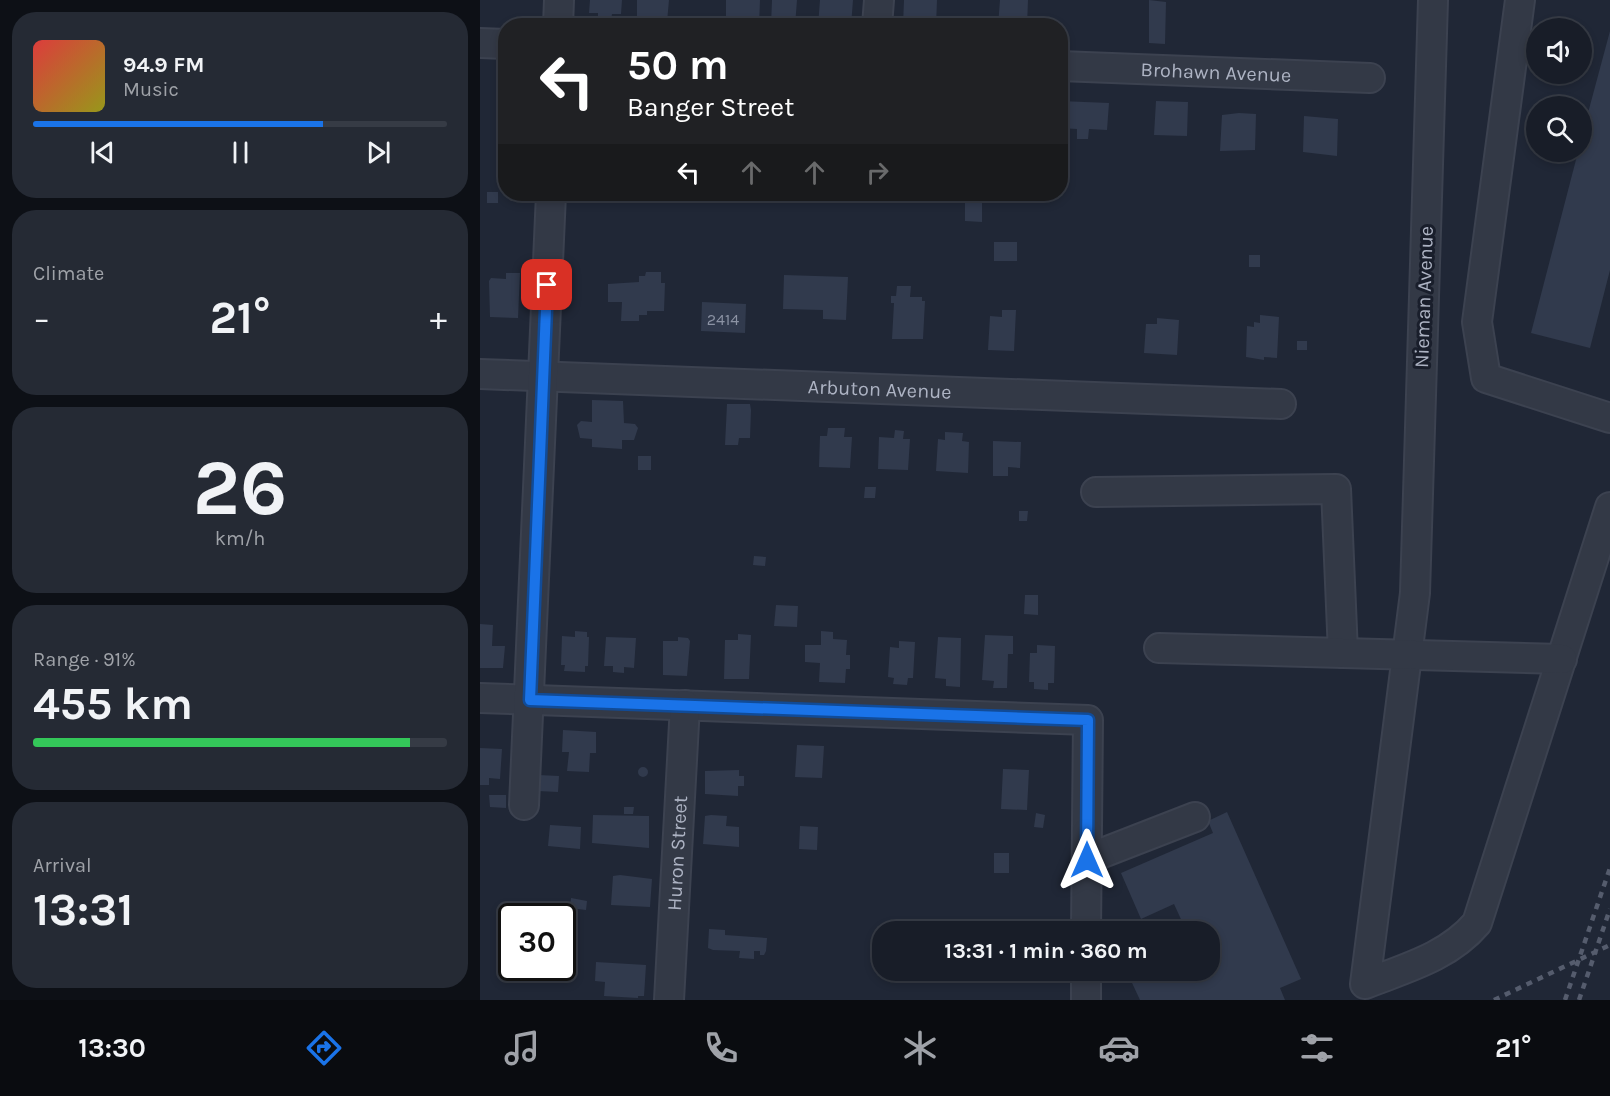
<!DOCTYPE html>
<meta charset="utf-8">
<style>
:root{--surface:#181d28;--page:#252a34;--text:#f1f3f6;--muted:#9fa2a8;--line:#363b45;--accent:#1a73e8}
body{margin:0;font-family:Karla,sans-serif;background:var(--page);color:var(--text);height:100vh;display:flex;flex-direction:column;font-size:22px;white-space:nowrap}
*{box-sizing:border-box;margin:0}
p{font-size:20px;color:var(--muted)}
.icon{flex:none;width:33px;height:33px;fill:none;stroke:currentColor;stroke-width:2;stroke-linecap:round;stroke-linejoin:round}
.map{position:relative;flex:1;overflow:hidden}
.drawer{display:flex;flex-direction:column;gap:12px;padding:12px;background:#0d1016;width:480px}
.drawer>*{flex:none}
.guide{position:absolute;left:18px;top:18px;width:570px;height:183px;border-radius:24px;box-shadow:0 3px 9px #0003,0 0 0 2px var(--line);background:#202124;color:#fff;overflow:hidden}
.tools{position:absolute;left:1046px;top:18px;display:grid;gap:12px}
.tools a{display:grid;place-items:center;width:66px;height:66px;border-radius:50%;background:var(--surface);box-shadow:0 3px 9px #0003,0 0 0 2px var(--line);font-size:30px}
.speed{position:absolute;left:18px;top:903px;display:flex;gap:12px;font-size:30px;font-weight:700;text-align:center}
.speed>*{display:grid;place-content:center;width:78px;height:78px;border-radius:50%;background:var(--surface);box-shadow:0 3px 9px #0003,0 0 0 2px var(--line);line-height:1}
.speed .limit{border:3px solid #111;border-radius:9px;background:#fff;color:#111}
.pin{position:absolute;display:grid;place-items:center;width:51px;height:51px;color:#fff;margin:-26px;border-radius:12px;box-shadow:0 3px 9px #0006}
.me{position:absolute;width:66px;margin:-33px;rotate:0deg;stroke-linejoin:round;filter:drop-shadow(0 0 4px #0008)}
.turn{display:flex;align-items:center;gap:21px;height:126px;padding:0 30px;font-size:27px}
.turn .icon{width:78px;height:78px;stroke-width:2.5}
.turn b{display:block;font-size:42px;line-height:51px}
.lanes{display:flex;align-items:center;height:57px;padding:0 30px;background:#0003;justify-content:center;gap:30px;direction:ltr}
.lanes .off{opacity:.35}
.big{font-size:45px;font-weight:700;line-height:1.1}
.drawer .widget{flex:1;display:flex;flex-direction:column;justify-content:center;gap:9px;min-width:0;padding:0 21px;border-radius:24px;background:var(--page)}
.drawer .dial{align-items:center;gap:0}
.dial b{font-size:78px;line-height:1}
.song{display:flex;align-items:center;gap:18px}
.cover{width:72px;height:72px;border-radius:9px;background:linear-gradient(135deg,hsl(0 70% 55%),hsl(60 70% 35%))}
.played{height:6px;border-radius:3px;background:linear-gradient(90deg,var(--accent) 70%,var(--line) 70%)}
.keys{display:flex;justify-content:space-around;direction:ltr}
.heat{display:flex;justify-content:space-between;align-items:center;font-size:33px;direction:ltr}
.charge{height:9px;border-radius:4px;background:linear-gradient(90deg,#34c759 91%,var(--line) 0)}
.trip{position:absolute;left:392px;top:921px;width:348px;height:60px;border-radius:24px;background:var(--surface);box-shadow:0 3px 9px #0003,0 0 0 2px var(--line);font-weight:700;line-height:60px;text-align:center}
.menu{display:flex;height:96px;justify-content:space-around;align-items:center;background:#0a0c10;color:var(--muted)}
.menu .icon{width:42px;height:42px}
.menu .active{color:var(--accent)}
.menu b{font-size:27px;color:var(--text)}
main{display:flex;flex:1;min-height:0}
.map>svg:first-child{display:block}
.building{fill:#313a4d}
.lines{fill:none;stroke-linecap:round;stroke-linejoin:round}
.minor-casing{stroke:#3c4250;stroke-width:32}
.minor{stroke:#333946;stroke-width:28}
.rail{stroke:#555c6d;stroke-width:4.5;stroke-dasharray:6 6;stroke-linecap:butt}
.route-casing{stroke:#114b97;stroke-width:15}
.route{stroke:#1a73e8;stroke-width:10}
.labels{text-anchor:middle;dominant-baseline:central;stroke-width:6;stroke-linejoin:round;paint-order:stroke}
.number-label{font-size:16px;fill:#8c93a4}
.street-label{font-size:20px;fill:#adb3c3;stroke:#191e2b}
</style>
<main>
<section class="drawer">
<div class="widget">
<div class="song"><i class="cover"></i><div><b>94.9 FM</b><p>Music</p></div></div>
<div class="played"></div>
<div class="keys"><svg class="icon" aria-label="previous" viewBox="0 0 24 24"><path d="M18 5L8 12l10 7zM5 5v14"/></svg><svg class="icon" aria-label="pause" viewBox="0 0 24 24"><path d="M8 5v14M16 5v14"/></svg><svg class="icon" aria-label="next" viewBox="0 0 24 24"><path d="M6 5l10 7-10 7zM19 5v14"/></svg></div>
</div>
<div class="widget"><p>Climate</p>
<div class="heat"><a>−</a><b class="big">21°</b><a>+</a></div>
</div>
<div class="widget dial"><b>26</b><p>km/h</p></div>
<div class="widget"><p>Range · 91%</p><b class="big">455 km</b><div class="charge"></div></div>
<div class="widget"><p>Arrival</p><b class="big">13:31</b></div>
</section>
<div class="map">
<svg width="1130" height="1000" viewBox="0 0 1130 1000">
<rect width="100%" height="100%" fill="#202736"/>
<path class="building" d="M110 0H142L141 14H132L131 20H118V13H109Z
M157 0H189L187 22 157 21Z
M246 0H280L279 26 246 24Z
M292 0H317L315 26H291Z
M340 0H373L371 26H338Z
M424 0H457L456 26 423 25Z
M520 0H548L547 26H518Z
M669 0 686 2 685 44 669 43Z
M1130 31V270L1110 348 1051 333 1098 152H1101V139Z
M20 76H26V118H20L19 112Z
M580 101 629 103 627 130 609 129 608 139H597V129L580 128Z
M676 101 708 102 707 136 674 135Z
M759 113 776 114 775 150 740 151 742 115Z
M824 116 858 119 857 156 823 152Z
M7 192H18V203H7Z
M312 194H325L324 202 312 201Z
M485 200 502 201V222L485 221Z
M514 242H537V261H514Z
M769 255H780V267H769Z
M166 272H181V283H185L184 311H167V315H159V321H141L142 302H128V284L159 282V276H165Z
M26 273H40L38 318 10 317 9 281 11 278 26 279Z
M304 275 368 277 366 320 343 319V310L303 309Z
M417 286H431L430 297H442V301H445L443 339H412L414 303H411V296H416Z
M222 302 266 304 265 333 221 331Z
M522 310H536L534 351 508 350 510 316 522 317Z
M780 315 799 317 797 358 784 357V360L766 357 767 326 774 327V322L780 323Z
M677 318 699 320 697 355 664 353 666 324H677Z
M817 341H827V350H817Z
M112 400 143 401 144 423 155 424 158 428 154 440H142V449L112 447V439L100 438 97 425 101 421 112 422Z
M247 404H270L271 410 270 438H259L258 445H245Z
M348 428H365L364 437H372L370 468 339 467 340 436H347Z
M415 430 424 431 423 439H430L428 470 398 469 399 437 414 438Z
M465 432 483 433 482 441 489 442 488 473 456 471 458 439 465 440Z
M513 441 541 442 540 468 528 467V476H513Z
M158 456H171V470H158Z
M385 487H396L395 498H384Z
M539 511H548L547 521H539Z
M274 556 286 557 285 566 273 565Z
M545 595H558V615L544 614Z
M296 605 318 606 317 627 294 626Z
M0 624 13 625 12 646H25L23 668H0Z
M95 631 107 632V637H109L108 666H105V672L84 671 85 665H81L82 636 95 637Z
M341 631 353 632V639L367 640 366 655H370V669H366L365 683 339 682 340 663 325 662V645H341Z
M258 634 271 635 269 679H244L245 640H258Z
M505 635 533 636V654H528L527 688H513L514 681 502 680Z
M126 637 156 638 154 668 144 667V673L133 672V666H124Z
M198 637 208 638 210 641 207 676 183 675V641H198Z
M458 637 481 638 480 687 466 686V679L455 678Z
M419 641 435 642 433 678H428L427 685 413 684 414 678 408 677 410 647 419 648Z
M557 645 575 646 574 683H568V690L554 689V682H549L550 653H557Z
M83 730 116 732V753H110L109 772 87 771 89 752H82Z
M317 745 344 746 342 778 315 777Z
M0 748 22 749 20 779 9 778V785H0Z
M158 772a5 5 0 1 1 10 0a5 5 0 1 1-10 0Z
M523 769 549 770 547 810 521 809Z
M259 770V776H264V786H258V796L225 794V771Z
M58 775 79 776 78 792 58 791Z
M9 795H26V808L10 807Z
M144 807H154L153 814H144Z
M747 812 821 979 800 988 805 1000H660L646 970H729V932H696L705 928 694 904 661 919 641 873 733 833 728 821Z
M556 813 565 815 563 828 554 827Z
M113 815 169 816V848L112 843Z
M231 815 247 816 246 826 259 827V847L223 844 225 816Z
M70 825 101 827 100 849 68 846Z
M320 826 338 827 337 850 319 849Z
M514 853H529V873H514Z
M140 875 172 879 170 907 131 905 133 876Z
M91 898 107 901 106 910 90 908Z
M229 929 245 930V935L287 938 286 951 284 955H280V951H274V959L259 958 260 951 233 950 228 948Z
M116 962 166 965 164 996H158V998L124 996 125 982 115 981Z"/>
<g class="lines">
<g class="minor-casing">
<g id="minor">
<path d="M953 0 935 593 885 984C926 968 968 957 997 923L1130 507"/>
<path d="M1040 0 997 322 1006 378 1130 418"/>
<path d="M78 26 79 0"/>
<path d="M397 26 399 0"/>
<path d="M0 43 26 44"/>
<path id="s1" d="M580 66 890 78"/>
<path id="s2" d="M0 374 801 404"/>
<path d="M616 492 856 489 863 653"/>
<path d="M679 648 1082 659"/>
<path d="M0 698 608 720 606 932"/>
<path d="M44 805 71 194"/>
<path d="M607 859 715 817"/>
<path id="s3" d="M189 1000 205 705"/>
<path d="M606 1000V970"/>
</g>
</g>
<use href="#minor" class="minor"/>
<path class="rail" d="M1014 1000 1130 945
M1085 1000 1130 868
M1099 1000 1130 909"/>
</g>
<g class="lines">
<g class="route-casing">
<path id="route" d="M67 285 50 700 608 720 607 860"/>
</g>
<use href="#route" class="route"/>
</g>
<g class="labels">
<g class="number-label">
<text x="243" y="319">2414</text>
</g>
<g class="street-label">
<text stroke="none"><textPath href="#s1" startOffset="156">Brohawn Avenue</textPath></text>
<text transform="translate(944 297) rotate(-88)">Nieman Avenue</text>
<text stroke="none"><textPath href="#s2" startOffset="400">Arbuton Avenue</textPath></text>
<text stroke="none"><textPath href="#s3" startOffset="147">Huron Street</textPath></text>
</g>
</g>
</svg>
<div class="tools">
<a><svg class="icon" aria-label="sound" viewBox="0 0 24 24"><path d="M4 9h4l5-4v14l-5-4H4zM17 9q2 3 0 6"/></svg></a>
<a><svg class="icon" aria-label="search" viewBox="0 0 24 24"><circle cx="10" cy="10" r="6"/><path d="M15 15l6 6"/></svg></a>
</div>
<div class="speed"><div class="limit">30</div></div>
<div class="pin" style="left:67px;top:285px;background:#d93025"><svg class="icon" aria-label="arrive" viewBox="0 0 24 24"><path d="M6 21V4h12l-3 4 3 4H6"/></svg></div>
<svg class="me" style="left:607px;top:860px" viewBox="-20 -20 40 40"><path d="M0-17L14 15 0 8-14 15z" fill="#1a73e8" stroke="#fff" stroke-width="4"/></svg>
<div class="trip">13:31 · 1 min · 360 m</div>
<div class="guide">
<div class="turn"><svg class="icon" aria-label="left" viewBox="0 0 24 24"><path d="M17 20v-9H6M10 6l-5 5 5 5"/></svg><div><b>50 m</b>Banger Street</div></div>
<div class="lanes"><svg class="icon" aria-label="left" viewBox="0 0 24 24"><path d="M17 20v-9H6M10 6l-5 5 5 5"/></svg><svg class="icon off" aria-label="ahead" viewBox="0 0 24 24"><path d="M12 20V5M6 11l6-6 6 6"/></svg><svg class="icon off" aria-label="ahead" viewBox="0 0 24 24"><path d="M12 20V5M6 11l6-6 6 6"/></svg><svg class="icon off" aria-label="right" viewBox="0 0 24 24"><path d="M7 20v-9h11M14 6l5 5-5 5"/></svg></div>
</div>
</div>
</main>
<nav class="menu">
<b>13:30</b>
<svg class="icon active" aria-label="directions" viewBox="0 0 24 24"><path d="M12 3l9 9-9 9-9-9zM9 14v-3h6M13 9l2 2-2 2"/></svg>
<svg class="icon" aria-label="music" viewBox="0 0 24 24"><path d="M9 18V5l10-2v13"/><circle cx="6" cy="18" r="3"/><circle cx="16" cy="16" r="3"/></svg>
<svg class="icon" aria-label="phone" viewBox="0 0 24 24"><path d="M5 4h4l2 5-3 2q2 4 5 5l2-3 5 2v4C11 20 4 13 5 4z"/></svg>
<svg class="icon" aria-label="climate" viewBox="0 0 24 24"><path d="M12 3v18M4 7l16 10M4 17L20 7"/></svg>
<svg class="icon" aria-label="car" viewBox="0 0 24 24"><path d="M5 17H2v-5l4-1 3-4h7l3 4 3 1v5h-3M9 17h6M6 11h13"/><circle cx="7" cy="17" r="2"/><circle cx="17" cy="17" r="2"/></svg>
<svg class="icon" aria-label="filters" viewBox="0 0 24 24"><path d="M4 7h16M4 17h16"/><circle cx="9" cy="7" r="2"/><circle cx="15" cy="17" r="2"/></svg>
<b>21°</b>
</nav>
